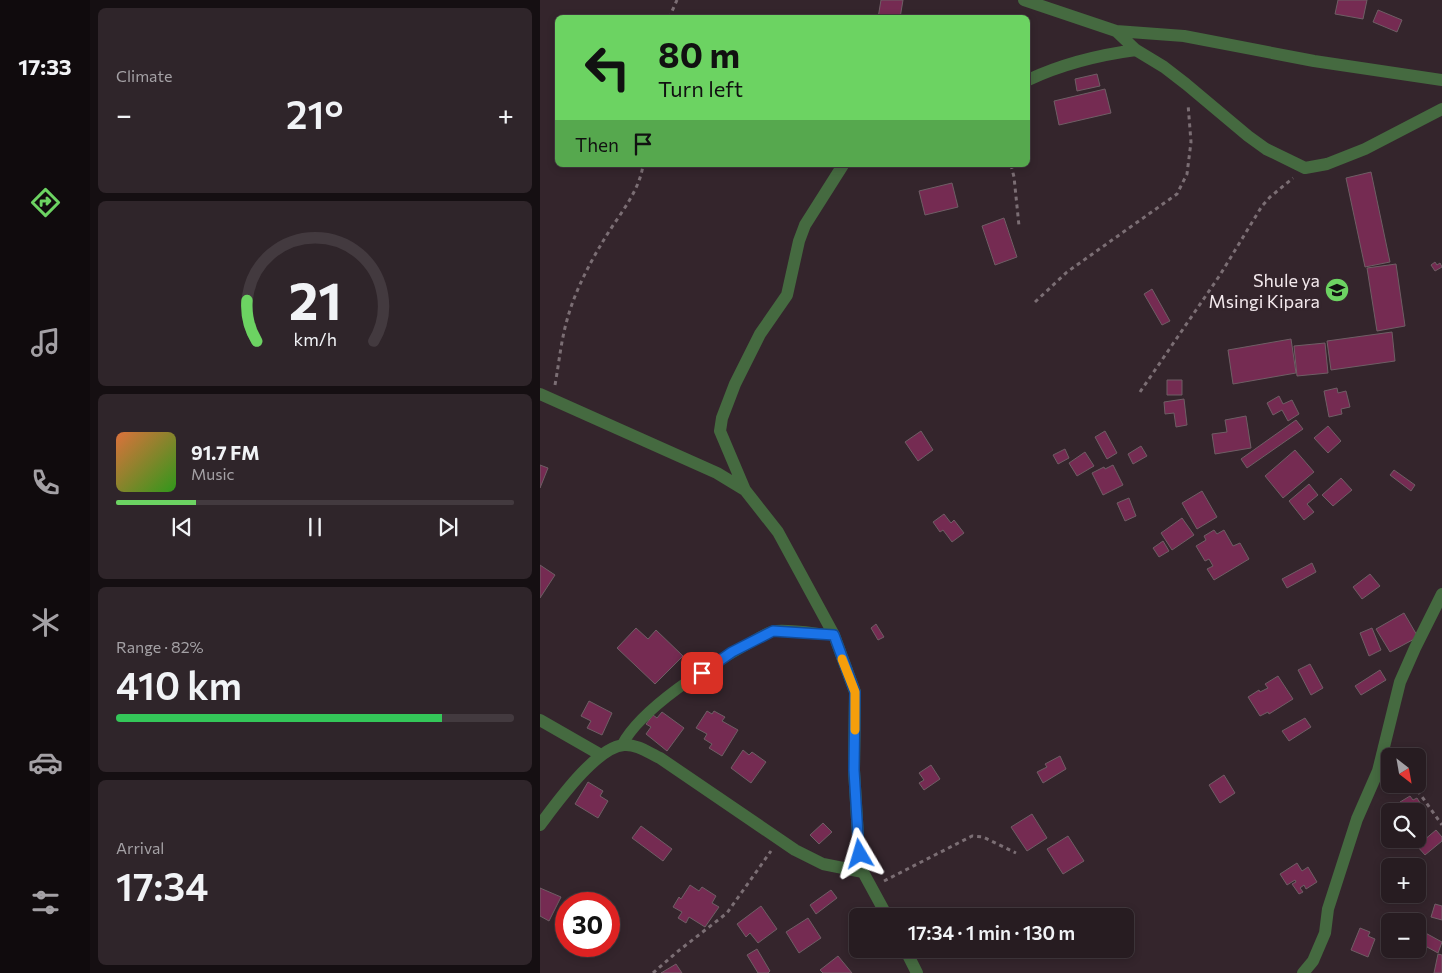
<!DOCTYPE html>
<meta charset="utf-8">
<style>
:root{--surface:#271c21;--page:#2f252a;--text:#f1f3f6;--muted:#a4a1a5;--line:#433a3f;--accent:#6cd362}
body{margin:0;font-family:Commissioner,sans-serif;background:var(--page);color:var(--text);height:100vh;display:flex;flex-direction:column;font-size:19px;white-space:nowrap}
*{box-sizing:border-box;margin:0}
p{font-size:16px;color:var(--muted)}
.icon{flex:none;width:28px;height:28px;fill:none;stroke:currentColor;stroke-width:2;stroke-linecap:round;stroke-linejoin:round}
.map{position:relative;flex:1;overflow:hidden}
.panel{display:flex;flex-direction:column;gap:8px;padding:8px;background:#150f12;width:450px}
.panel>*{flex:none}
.top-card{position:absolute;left:15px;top:15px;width:475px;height:152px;border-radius:8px;box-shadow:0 2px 8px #0003,0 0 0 1px var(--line);background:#6cd362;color:#111;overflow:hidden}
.needle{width:32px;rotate:149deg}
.controls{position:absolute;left:841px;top:748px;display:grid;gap:10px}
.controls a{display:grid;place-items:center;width:45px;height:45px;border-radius:8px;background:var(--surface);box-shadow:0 2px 8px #0003,0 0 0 1px var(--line);font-size:25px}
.speed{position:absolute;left:15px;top:892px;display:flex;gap:10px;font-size:25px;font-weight:700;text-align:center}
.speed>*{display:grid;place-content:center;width:65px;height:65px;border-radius:50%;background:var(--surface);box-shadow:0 2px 8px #0003,0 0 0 1px var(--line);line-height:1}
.speed .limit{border:8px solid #d22;background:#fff;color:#111}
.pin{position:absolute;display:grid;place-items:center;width:42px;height:42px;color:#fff;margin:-21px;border-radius:10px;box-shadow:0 2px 8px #0006}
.me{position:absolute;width:55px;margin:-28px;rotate:353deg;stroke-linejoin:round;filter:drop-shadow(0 0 4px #0008)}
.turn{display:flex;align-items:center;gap:18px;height:105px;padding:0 20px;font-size:22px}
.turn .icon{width:65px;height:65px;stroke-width:2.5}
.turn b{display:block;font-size:35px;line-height:42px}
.then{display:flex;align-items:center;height:48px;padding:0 20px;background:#0003;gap:10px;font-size:19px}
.big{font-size:38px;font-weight:600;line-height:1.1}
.panel .card{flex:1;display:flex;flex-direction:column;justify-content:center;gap:8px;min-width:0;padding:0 18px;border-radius:8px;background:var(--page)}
.panel .dial{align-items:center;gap:0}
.dial svg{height:130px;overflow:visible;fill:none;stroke:var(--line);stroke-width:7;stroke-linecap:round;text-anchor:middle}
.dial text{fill:var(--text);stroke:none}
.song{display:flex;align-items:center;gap:15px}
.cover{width:60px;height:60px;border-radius:8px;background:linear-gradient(135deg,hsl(20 70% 55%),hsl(110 70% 35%))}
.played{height:5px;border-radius:2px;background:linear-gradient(90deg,var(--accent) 20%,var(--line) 20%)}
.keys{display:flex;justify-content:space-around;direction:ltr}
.heat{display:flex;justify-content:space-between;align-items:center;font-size:28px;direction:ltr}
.charge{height:8px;border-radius:4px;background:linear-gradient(90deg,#34c759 82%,var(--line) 0)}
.trip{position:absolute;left:309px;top:908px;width:285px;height:50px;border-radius:8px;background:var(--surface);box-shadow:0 2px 8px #0003,0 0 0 1px var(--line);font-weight:600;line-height:50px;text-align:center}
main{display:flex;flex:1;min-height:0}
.dock{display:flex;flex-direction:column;width:90px;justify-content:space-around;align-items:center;background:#100b0d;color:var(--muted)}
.dock .icon{width:35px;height:35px}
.dock .active{color:var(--accent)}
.dock b{font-size:22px;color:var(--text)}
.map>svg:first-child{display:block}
.building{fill:#752b52;stroke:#6f5e65}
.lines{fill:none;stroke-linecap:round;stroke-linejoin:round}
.path{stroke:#7b6e74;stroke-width:3;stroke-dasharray:4 4;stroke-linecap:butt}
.service{stroke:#456a40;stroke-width:11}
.minor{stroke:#456a40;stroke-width:12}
.route-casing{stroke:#114b97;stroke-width:12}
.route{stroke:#1a73e8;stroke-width:9}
.slow{stroke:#f59e0b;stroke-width:9}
.labels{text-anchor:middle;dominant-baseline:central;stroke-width:5;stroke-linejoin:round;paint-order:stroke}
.poi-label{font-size:18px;fill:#f3e9ed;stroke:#34252c;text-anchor:end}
</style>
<main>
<nav class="dock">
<b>17:33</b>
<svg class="icon active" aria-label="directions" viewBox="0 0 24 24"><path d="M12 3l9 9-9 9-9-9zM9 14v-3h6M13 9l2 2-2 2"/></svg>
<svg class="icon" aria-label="music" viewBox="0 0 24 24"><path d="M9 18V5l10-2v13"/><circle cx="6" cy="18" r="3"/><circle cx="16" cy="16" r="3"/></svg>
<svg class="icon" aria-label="phone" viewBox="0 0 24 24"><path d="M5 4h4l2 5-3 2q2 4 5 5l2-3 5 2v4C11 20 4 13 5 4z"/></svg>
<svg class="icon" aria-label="climate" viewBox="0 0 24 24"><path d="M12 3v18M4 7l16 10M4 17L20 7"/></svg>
<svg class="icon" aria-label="car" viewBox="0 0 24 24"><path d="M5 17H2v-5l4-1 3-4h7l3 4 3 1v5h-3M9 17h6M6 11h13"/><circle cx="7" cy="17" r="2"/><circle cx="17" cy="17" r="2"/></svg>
<svg class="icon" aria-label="filters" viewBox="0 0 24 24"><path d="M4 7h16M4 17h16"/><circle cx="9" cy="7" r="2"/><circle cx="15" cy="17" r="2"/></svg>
</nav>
<section class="panel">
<div class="card"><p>Climate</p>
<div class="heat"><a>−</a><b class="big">21°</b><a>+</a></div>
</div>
<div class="card dial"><svg viewBox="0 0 100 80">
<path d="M14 69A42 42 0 1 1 86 69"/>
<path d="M14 69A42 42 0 0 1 8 44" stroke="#6cd362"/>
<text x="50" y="56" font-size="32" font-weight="700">21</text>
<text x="50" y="72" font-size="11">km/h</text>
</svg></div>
<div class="card">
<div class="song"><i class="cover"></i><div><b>91.7 FM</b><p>Music</p></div></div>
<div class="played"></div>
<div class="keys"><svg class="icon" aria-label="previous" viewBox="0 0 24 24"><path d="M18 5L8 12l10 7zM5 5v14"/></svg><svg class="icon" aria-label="pause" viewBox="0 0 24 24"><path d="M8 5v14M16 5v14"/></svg><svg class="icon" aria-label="next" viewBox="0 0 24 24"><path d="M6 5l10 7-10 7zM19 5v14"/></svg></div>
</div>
<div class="card"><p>Range · 82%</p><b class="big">410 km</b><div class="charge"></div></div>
<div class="card"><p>Arrival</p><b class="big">17:34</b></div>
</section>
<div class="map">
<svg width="902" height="973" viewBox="0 0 902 973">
<rect width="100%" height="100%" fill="#34252c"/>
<path class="building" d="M341 0H363L360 18H338Z
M798 0H827L823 19 795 14Z
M838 10 862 20 857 32 833 22Z
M557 74 560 86 537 91 535 79Z
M565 89 571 113 519 125 514 101Z
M831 172 850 262 825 267 806 178Z
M412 183 418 207 385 215 379 191Z
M464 218 477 257 455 265 442 226Z
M895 262 897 265 900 263 902 267 895 271 891 265Z
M856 264 865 326 837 331 827 268Z
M612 289 630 321 622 325 604 294Z
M852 332 855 361 791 370 787 341Z
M751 339 756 373 693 384 688 350Z
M785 343 788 373 757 376 754 346Z
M627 380H642V395H627Z
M797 388 798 393 806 391 810 407 801 409 802 414 789 417 784 391Z
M739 396 743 404 752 400 759 414 748 421 742 410 733 415 727 403Z
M644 399 647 425 636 427 634 413 625 414 624 402Z
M706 416 711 448 675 454 672 434 687 432 685 420Z
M756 420 763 429 707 468 701 459Z
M788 426 801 441 788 453 774 438Z
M381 431 393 450 378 461 365 442Z
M565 431 577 453 567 459 555 437Z
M601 446 607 456 593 464 588 454Z
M525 449 529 458 518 464 513 455Z
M755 450 774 472 743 498 725 476Z
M545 452 554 466 537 476 529 463Z
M0 465 8 468 0 488Z
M573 465 583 485 563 495 552 473 564 467 565 469Z
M854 470 875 485 871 491 850 475Z
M801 478 812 490 793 506 782 495Z
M769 484 778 495 767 504 774 512 764 520 749 501Z
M662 491 677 517 657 529 642 503Z
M589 498 596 516 585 521 577 503Z
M404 514 411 523 414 520 424 533 412 542 403 530 400 532 393 522Z
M642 518 654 535 632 550 621 533Z
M674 530 677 534 684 530 693 546 700 543 709 559 674 580 667 569 673 566 669 559 665 561 656 546 666 540 664 536Z
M623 541 629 551 619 557 613 548Z
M772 563 776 572 747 588 742 579Z
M0 565 15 575 0 598Z
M830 574 840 586 822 599 813 587Z
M864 613 878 637 850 652 836 629Z
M336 624 344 637 338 640 331 628Z
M96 628 108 639 116 630 143 656 115 684 77 648Z
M832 628 841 650 829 656 820 633Z
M770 664 783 688 771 695 758 670Z
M840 670 846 680 821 695 815 686Z
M738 676 753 699 729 714 728 712 720 716 708 697 719 690 720 692 728 688 725 684Z
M49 701 72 713 62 735 47 728 51 721 41 716Z
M167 711 172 714 174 711 185 717 182 721 198 730 182 756 169 748 172 744 164 739 167 734 156 728Z
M122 712 144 728 127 751 106 734 111 727 106 724 113 715 117 718Z
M765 718 771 727 749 741 742 731Z
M203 750 209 755 212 752 226 762 211 783 191 768Z
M520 756 526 769 503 783 497 772 507 767 505 764Z
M391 765 400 779 384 790 379 783 384 780 379 773Z
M684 775 695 793 680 803 669 785Z
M48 782 63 791 60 796 68 801 58 818 35 804Z
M870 796 873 800 877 798 884 809 878 812 860 811 864 808 860 802Z
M492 814 507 838 487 851 471 827Z
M283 823 292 832 279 844 270 835Z
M101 826 132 849 123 861 92 838Z
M896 830 902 837V841L885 855 877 846Z
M528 836 544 861 523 874 507 849Z
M757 863 762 871 768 867 777 882 766 889 764 885 760 888 763 892 759 894 752 884 756 882 755 880 747 885 740 874Z
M150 885 159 891 162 887 176 896 172 903 179 907 165 927 149 917 146 923 138 918 142 912 133 907 139 897 141 899Z
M0 888 21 897 9 921 0 916Z
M291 890 297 898 276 914 270 905Z
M895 904 902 906V920L891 917Z
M221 906 237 929 218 943 210 933 206 937 197 924Z
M268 918 281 938 259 953 246 932Z
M820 928 830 932 828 936 835 939 828 957 811 950Z
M880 930 902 942 898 953 878 942V935Z
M217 949 230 971 228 973H218L207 955Z
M898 954 902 955V973H894Z
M298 956 312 973H283L280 970Z
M136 964 142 973H121Z"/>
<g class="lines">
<path class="path" d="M129 18 137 0
M471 165 474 177 479 226
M495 302 527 272 637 194 647 174 651 142 648 104
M15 385C19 363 21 341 27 320 34 294 48 266 62 243 76 218 99 194 103 165
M600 392 680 275 722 206 730 197 753 178
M873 784 902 825
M344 881 432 836 443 837 476 853
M113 973 137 952 187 913 231 851"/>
<path class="service" d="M82 745C101 708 170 665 206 645 214 641 223 634 233 631 245 628 279 634 294 635"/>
<path class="minor" d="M484 0 576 31 644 36 774 61 902 80
M576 31 596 50 624 67 646 84 708 136 726 149 765 168 787 164 825 149 902 109
M488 80C522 64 558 55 596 50
M0 394 177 473 205 490 238 532 294 635 315 692 314 770 318 836 323 872 347 916
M205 490 180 431 182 418 195 384 220 334 247 295 259 241 265 225 303 165
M0 720 61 755
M0 825C16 804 56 747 84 745 97 744 109 753 120 758L255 850 283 864 323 872
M365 949 377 973
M763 973 773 961 785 933 788 909 817 819 838 771 860 682 875 648 902 594"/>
</g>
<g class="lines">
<g class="route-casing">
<path id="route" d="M162 673 192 652 233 631 294 635 315 692 314 770 318 836 320 854"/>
</g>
<use href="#route" class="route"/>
<path class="slow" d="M302 659 315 692V730"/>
</g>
<defs>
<g id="school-disc" transform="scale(1.25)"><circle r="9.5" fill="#6cd362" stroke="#34252c"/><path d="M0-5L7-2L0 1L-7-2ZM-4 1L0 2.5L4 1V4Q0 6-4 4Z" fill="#111"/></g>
</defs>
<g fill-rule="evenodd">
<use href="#school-disc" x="797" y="290"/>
</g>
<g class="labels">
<g class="poi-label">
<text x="780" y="280">Shule ya<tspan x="780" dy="21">Msingi Kipara</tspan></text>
</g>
</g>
</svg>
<div class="controls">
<a><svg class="needle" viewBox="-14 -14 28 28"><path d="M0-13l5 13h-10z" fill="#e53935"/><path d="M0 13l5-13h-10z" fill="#a4a1a5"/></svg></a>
<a><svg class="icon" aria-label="search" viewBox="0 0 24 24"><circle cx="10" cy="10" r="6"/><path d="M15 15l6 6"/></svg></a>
<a>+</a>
<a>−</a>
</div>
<div class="speed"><div class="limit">30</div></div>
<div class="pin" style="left:162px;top:673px;background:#d93025"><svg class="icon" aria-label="arrive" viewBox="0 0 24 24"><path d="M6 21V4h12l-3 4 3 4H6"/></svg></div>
<svg class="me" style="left:320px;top:854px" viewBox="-20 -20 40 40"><path d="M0-17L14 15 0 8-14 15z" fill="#1a73e8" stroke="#fff" stroke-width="4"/></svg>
<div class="trip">17:34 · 1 min · 130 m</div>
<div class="top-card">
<div class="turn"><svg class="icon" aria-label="left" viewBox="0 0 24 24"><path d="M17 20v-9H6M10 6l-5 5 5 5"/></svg><div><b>80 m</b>Turn left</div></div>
<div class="then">Then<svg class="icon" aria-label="arrive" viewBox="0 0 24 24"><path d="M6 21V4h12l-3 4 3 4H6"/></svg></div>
</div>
</div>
</main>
